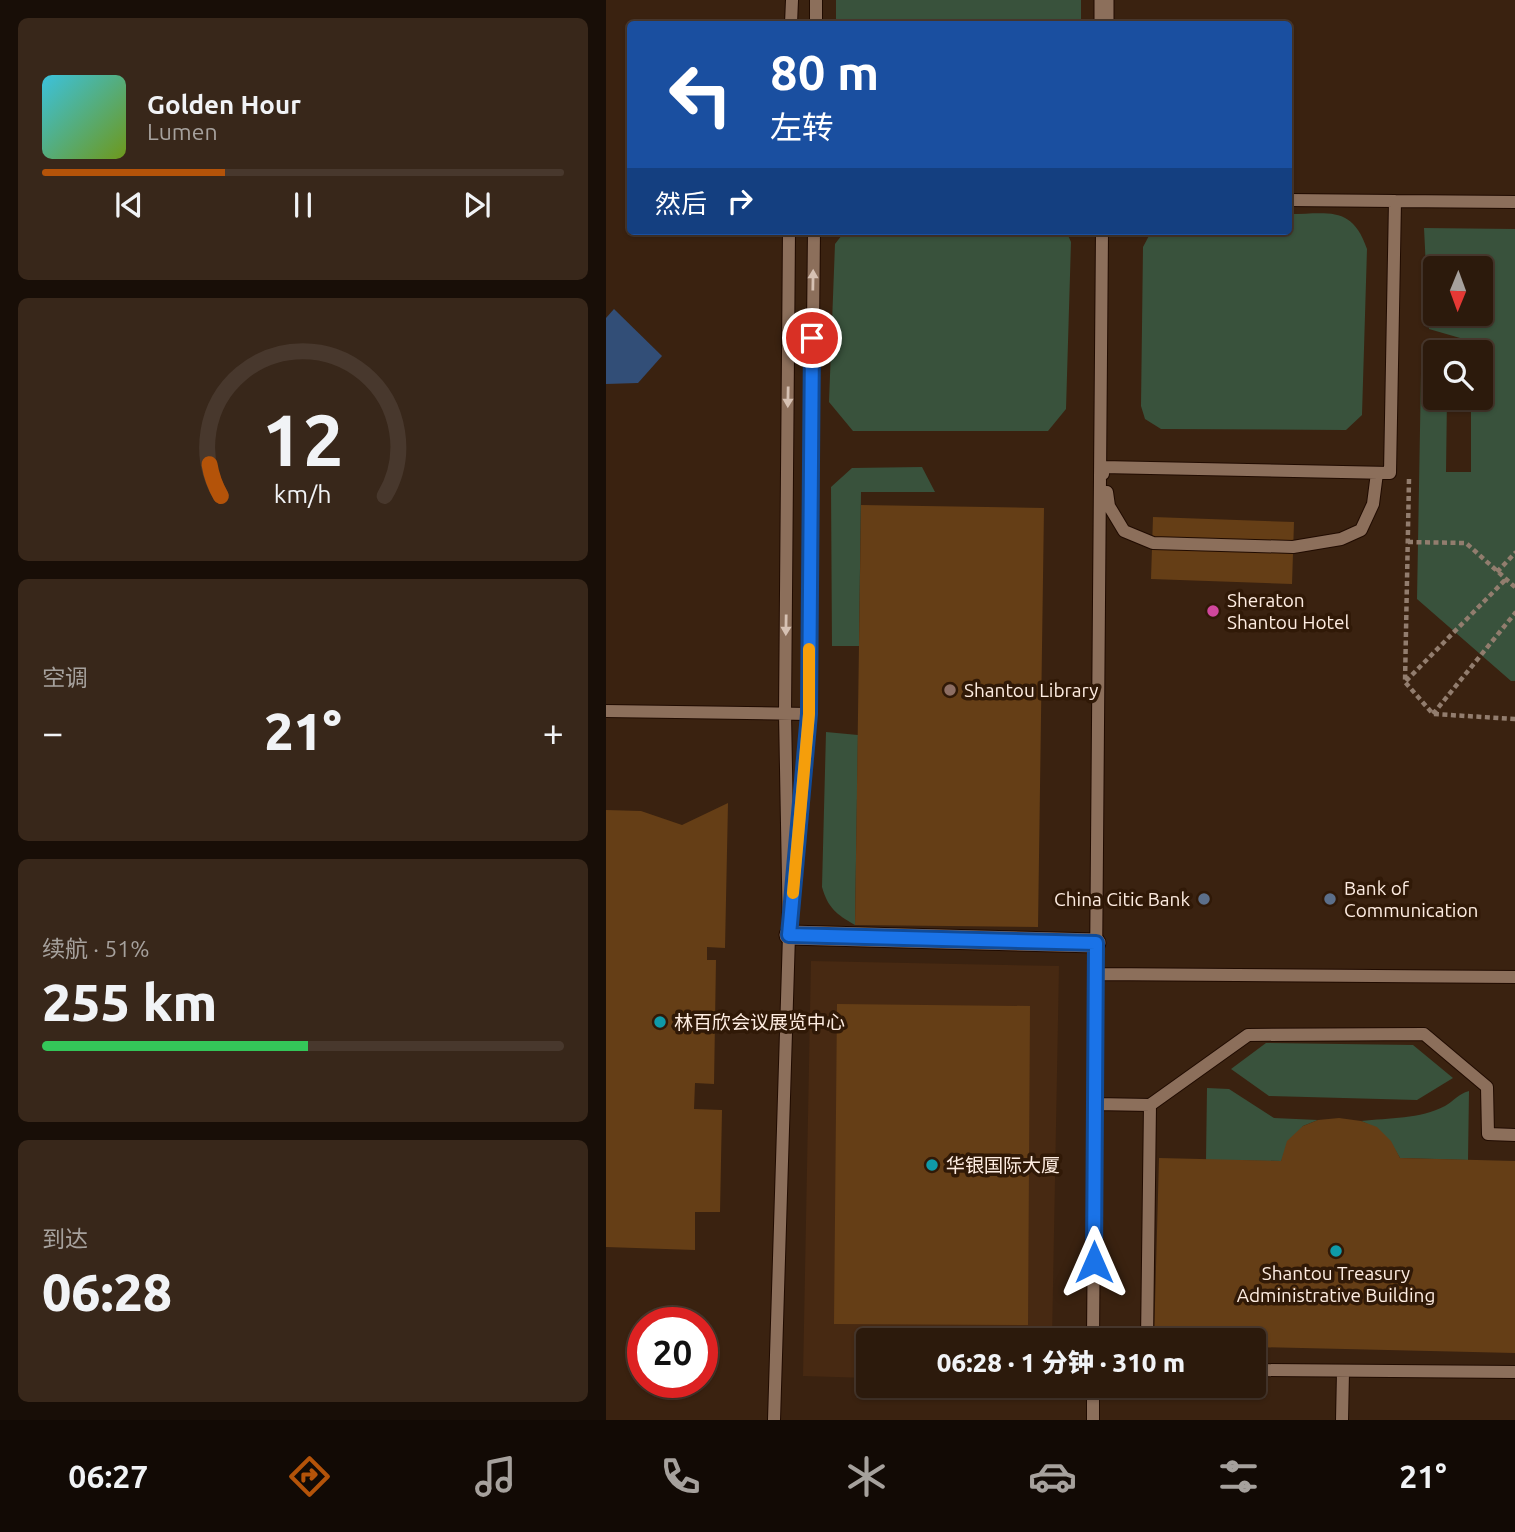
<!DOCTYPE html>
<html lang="zh">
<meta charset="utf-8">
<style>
:root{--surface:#2c1a0c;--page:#38271a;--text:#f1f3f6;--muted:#a6a19d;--line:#48382d;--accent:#b45309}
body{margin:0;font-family:Ubuntu,"Noto Sans SC",sans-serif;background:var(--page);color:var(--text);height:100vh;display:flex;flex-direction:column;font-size:26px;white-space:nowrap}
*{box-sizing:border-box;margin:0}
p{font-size:23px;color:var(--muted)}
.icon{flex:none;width:38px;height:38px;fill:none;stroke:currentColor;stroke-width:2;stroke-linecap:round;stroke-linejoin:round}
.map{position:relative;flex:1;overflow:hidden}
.sheet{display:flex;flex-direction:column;gap:18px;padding:18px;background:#180e07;width:606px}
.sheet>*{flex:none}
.hud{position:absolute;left:21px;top:21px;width:665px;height:214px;border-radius:7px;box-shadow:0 2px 5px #0004,0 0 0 2px var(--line);background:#1a4fa0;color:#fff;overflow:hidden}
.needle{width:46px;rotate:181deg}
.buttons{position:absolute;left:817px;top:256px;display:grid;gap:14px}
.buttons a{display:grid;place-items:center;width:70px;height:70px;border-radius:7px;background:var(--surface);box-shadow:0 2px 5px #0004,0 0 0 2px var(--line);font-size:35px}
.speed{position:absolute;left:21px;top:1307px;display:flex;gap:14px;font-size:35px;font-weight:700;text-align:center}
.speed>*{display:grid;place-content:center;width:91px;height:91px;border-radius:50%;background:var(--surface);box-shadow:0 2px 5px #0004,0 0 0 2px var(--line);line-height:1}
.speed .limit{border:10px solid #d22;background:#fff;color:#111}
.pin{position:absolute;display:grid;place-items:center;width:60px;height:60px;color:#fff;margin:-30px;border:4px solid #fff;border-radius:50%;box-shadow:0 2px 7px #0007}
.me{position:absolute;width:77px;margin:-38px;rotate:0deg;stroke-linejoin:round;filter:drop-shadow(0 0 5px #0008)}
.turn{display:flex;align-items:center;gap:24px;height:147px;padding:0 28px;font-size:32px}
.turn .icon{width:91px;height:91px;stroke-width:2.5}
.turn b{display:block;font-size:49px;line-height:60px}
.then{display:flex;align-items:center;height:66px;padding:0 28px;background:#0003;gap:14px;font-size:26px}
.big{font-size:52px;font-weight:800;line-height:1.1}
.sheet .card{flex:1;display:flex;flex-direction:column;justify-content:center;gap:10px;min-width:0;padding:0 24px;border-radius:10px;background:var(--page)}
.sheet .dial{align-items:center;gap:0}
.dial svg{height:182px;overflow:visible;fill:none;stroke:var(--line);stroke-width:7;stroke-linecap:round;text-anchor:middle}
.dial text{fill:var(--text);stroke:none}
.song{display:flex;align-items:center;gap:21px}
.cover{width:84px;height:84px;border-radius:10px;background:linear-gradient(135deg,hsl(190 70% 55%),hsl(80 70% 35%))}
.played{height:7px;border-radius:4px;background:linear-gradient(90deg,var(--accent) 35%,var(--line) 35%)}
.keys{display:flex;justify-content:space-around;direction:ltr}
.heat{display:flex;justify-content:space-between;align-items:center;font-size:38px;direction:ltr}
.charge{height:10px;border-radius:5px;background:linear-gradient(90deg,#34c759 51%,var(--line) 0)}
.trip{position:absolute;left:250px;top:1328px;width:410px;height:70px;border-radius:7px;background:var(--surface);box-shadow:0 2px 5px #0004,0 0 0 2px var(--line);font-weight:800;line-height:70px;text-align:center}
.dock{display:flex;height:112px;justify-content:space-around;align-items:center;background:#120a05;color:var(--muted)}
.dock .icon{width:49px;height:49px}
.dock .selected{color:var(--accent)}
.dock b{font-size:32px;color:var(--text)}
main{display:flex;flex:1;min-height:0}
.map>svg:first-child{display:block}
.built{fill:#472912}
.green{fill:#39523c;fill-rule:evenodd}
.water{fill:#324e77}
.building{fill:#653e16}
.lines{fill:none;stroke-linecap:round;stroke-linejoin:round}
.service-casing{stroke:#200b00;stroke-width:14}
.pedestrian-casing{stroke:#200b00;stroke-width:21}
.minor-casing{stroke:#200b00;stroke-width:21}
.path{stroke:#927d6e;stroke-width:4.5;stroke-dasharray:5 3.5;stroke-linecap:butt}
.service{stroke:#8c6f5b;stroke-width:12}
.pedestrian{stroke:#8c6f5b;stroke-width:19}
.minor{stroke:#8c6f5b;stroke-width:19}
.oneway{fill:#d6c1b3}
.route-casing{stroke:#114b97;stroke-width:18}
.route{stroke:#1a73e8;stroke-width:12}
.slow{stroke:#f59e0b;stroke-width:12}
.hotel-dot{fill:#d1479c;stroke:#301907;stroke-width:2.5}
.education-dot{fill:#8d6e63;stroke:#301907;stroke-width:2.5}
.service-dot{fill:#5c6f8a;stroke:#301907;stroke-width:2.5}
.culture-dot{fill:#0f9aa8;stroke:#301907;stroke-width:2.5}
.labels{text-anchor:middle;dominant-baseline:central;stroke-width:7;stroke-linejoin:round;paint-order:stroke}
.poi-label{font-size:19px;fill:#feede2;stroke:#301907;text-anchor:start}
</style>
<main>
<section class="sheet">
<div class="card">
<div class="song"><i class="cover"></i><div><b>Golden Hour</b><p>Lumen</p></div></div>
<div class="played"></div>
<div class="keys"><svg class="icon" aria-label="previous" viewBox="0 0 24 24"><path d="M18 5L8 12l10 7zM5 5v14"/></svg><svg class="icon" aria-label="pause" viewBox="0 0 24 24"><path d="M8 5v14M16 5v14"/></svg><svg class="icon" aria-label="next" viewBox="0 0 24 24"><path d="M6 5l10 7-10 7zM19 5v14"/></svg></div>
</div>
<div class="card dial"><svg viewBox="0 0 100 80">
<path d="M14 69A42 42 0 1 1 86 69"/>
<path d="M14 69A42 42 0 0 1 9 55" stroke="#b45309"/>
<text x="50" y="56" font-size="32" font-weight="700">12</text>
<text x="50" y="72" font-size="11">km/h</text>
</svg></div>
<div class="card"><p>空调</p>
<div class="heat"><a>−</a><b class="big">21°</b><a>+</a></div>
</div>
<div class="card"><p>续航 · 51%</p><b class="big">255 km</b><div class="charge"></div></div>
<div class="card"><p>到达</p><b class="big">06:28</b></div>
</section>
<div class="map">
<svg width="910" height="1420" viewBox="0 0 910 1420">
<rect width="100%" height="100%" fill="#3a2210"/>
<path class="built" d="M205 961 453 966 446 1340H262V1378L197 1376Z"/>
<path class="green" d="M230 0H475V24H230Z
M683 214C723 214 746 205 761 249L756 415 740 430 555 429 539 419 535 406 537 247 545 232 682 231Z
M818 228 909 229V681H905L811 599 815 373 829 370 830 397H841L840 472H865V397H875V352H863L861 340 823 329ZM830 268H875V313H830Z
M239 231H460L465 242 460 409 442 431H247L223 402 229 244Z
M316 467 329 492H255L253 646H226L225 487 246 468Z
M220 732 252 735 249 925C230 914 222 908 216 887Z
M660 1043 807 1045 847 1078 811 1100 663 1096 625 1069Z
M601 1088 623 1089 668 1118 712 1120 697 1126 675 1161 600 1160Z
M863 1091 862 1160 794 1158C784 1140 775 1129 755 1121 783 1118 814 1119 839 1106 848 1101 852 1094 863 1091Z"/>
<path class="water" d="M8 309 56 356 32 383 0 384V318Z"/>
<path class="building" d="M255 505 438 508 432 927 249 925Z
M547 517 688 522 686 584 545 579Z
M122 803 119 948 101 947V960H110L108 1084 89 1083 88 1109 116 1110 114 1212H89V1250L0 1247V810L35 811 76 825Z
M231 1004 424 1006 422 1325 228 1324Z
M733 1118 755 1121 771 1127 785 1141 794 1158 910 1161V1353L648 1347V1340H548L553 1158 675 1161 681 1141 697 1126 712 1120Z"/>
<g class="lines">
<g class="service-casing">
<path id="service" d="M185 24 186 0
M210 24V0
M682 200 789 201
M497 474 496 467 784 473 789 201 910 202
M501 492 503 506 518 531 547 543 687 547 735 539 755 530 767 504 771 473
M0 711 203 714
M189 869 203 714 208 231
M489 974 910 977
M489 1104 544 1105
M487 1340 496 231
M541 1340 544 1105 642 1035 818 1034 881 1087 882 1134 910 1135
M648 1370 910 1372
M168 1420 183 935 179 713 183 231
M487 1420V1386
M736 1420 737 1372"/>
</g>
<g class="pedestrian-casing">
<path id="pedestrian" d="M498 24V0"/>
</g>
<g class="minor-casing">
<path id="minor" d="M183 935 490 943"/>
</g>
<path class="path" d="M803 479 799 682 827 714 910 719
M802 542 860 543 910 588
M891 572 910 552
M800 681 900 579
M827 714 910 612"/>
<use href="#service" class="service"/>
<use href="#pedestrian" class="pedestrian"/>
<use href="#minor" class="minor"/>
</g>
<defs><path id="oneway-solid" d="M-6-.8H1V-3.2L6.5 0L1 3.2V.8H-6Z" transform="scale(1.75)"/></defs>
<g class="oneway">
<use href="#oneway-solid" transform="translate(207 280) rotate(-89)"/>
<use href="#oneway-solid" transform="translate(182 397) rotate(91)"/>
<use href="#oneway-solid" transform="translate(180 625) rotate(91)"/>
</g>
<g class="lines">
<g class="route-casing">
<path id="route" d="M206 338 203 714 183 935 490 943 488 1262"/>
</g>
<use href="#route" class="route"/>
<path class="slow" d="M187 893 203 714V649"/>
</g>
<circle class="hotel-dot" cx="607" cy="611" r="7"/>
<circle class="education-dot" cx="344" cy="690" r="7"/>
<g class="service-dot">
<circle cx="598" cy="899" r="7"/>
<circle cx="724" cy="899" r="7"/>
</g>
<g class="culture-dot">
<circle cx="54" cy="1022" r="7"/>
<circle cx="326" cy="1165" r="7"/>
<circle cx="730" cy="1251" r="7"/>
</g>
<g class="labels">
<g class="poi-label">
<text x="621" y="600">Sheraton<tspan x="621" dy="22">Shantou Hotel</tspan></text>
<text x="358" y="690">Shantou Library</text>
<text x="738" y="888">Bank of<tspan x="738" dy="22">Communication</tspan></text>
<text x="584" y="899" text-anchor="end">China Citic Bank</text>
<text x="68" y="1022">林百欣会议展览中心</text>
<text x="340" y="1165">华银国际大厦</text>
<text x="730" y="1273" text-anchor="middle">Shantou Treasury<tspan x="730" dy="22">Administrative Building</tspan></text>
</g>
</g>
</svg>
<div class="buttons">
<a><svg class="needle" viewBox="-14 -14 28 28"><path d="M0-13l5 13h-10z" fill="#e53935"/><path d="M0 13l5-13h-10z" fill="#a6a19d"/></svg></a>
<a><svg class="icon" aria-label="search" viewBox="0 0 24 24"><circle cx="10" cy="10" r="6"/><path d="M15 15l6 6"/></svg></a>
</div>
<div class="speed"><div class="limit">20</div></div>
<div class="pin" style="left:206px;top:338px;background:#d93025"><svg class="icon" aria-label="arrive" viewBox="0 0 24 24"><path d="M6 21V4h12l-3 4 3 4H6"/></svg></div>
<svg class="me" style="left:488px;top:1262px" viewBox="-20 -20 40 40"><path d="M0-17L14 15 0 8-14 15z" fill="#1a73e8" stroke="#fff" stroke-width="4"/></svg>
<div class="trip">06:28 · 1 分钟 · 310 m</div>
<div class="hud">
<div class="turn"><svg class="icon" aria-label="left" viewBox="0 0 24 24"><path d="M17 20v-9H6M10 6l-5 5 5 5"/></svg><div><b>80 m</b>左转</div></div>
<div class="then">然后<svg class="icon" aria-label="right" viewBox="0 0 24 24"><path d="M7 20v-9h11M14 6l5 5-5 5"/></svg></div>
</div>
</div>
</main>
<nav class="dock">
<b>06:27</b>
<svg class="icon selected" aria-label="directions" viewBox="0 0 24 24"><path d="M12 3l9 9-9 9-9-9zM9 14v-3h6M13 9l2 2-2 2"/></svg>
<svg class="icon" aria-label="music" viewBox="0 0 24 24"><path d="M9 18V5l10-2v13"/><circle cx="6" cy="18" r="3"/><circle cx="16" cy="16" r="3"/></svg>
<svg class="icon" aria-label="phone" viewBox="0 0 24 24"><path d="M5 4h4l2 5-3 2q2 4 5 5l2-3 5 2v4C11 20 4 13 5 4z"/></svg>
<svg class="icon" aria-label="climate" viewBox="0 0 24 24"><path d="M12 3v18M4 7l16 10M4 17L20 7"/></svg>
<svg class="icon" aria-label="car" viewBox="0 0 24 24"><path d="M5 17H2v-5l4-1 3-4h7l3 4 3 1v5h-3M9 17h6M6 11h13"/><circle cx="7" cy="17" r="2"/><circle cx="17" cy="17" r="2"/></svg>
<svg class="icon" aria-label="filters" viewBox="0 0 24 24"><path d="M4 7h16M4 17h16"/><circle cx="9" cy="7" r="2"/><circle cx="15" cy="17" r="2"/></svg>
<b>21°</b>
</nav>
